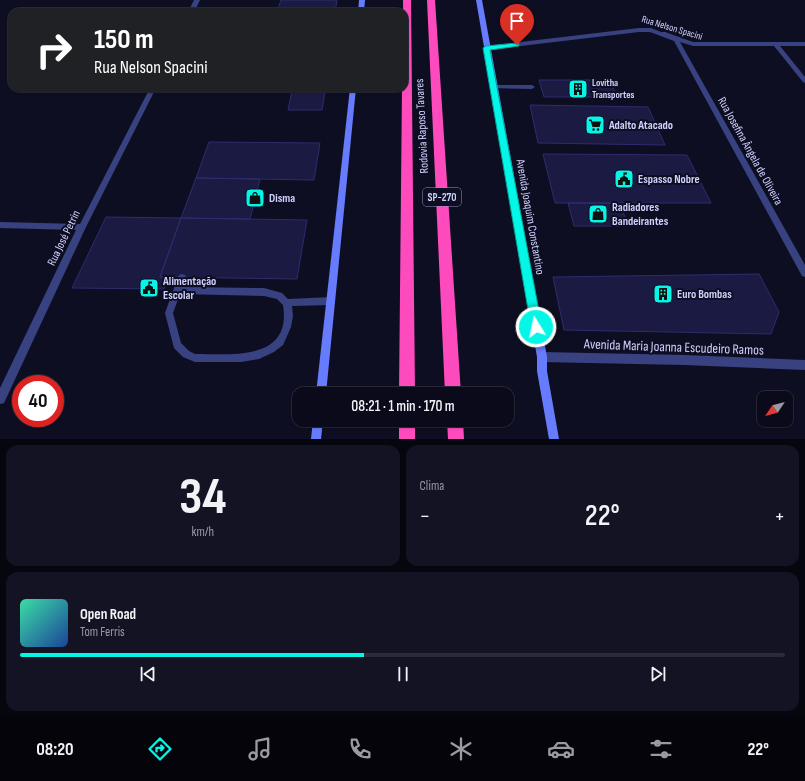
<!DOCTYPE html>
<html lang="pt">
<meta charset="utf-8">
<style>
:root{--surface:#0a0a1a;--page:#131323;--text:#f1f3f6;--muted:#999aa2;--line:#2a2b39;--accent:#03f6e6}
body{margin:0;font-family:"Sofia Sans Condensed",sans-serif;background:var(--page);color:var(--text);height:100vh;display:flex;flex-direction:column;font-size:15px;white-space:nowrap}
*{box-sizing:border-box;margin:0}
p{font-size:13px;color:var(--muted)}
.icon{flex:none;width:22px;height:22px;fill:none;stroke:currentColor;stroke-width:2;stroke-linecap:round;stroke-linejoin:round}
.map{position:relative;height:439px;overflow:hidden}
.panel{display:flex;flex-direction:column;gap:6px;padding:6px;background:#06060e;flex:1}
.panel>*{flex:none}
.hud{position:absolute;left:8px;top:8px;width:400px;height:84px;border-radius:12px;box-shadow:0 1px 3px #0004,0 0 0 1px var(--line);background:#202124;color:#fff;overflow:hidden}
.needle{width:26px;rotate:235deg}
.controls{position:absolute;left:757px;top:391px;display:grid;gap:8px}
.controls a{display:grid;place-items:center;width:36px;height:36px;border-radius:8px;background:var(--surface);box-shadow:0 1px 3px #0004,0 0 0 1px var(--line);font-size:20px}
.speed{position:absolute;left:12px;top:375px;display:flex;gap:8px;font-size:20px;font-weight:700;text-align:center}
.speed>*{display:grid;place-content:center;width:52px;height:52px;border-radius:50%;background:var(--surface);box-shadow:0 1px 3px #0004,0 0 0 1px var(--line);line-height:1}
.speed .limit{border:6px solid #d22;background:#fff;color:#111}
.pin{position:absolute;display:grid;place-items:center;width:34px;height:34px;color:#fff;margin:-41px -17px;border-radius:50% 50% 50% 0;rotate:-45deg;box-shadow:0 0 4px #0007}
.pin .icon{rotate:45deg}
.me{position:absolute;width:44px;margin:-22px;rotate:350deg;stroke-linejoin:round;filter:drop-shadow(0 0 3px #0008)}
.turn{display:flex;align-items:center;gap:14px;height:84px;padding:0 20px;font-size:18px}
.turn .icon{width:52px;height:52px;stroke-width:2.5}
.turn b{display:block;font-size:28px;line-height:34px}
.big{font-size:30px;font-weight:600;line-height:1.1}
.panel .widget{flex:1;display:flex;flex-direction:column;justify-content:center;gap:6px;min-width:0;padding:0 14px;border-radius:12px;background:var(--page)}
.panel .dial{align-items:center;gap:0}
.dial b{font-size:52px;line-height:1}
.song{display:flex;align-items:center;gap:12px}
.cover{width:48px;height:48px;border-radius:6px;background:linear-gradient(135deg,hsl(160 70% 55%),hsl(220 70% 35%))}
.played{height:4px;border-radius:2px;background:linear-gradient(90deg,var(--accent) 45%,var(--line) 45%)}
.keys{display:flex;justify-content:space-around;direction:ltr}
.heat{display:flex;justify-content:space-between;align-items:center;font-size:22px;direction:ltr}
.panel .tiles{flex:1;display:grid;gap:6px;grid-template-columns:1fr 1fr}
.widget:last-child{grid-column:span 2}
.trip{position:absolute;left:292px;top:387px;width:222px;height:40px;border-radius:12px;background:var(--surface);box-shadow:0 1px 3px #0004,0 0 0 1px var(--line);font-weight:600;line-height:40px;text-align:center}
.menu{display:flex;height:64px;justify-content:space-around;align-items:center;background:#04040a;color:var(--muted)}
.menu .icon{width:28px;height:28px}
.menu .on{color:var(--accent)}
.menu b{font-size:18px;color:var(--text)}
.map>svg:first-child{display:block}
.building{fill:#1b1a42;stroke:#2e2c6e}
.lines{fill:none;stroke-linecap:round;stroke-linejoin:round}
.lane{fill:#394280;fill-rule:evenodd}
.street{fill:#394280;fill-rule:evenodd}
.secondary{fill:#677cfd;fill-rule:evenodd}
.highway{fill:#fd4bbe;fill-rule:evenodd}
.route{fill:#03f6e6;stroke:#02a096}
.labels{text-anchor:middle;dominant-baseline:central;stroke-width:4;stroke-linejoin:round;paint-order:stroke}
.far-street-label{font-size:10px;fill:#cfd1fe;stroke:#0e0e22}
.far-poi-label{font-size:10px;font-weight:bold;fill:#cfd1fe;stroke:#0e0e22;text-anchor:start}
.shield{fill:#0e0e22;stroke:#9596bc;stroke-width:1}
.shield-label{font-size:11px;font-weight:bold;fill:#cfd1fe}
.poi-label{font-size:12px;font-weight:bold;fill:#cfd1fe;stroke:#0e0e22;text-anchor:start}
.street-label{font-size:12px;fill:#cfd1fe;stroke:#0e0e22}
.near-street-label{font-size:14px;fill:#cfd1fe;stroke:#0e0e22}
</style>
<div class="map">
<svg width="805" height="439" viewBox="0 0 805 439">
<rect width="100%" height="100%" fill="#0e0e22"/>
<path class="building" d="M281 0H337L335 12H277Z
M539 80H610L617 97H544Z
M292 91 325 92 322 110H288Z
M530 105 648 107 665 145 538 143Z
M209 142 320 143 314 180 196 178Z
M543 154 687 155 711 203H555Z
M196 178 260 179 250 219 181 218Z
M568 203H620L628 226H574Z
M106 217 181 218 160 277H168L164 289 72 288Z
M181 218 307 220 297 279 160 277Z
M759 274 779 312 771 334 564 330 553 277Z"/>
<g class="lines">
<path class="lane" d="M493 85H532L535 87 532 89 491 88 490 87Z
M182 274 185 275 186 277 182 287 264 288 282 293 288 299 331 297 334 298 335 301 334 304 331 305 292 306 293 316 291 327 283 345 274 352 259 359 241 362H195L183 357 174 348 165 313 178 277 179 275ZM180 294 264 296 277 299 283 305C292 361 233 354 195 354L189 351 181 343 173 313Z"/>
<path class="street" d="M194 0H200L194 12H188Z
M639 28H651L661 32H665L693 42H805V46H780L805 77V83L803 82 774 46H693L680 42 805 265V277L802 276 674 41 650 32H639L486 50 483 48 486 46Z
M150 88H156L86 227 4 403 0 404V388L76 230 0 228V222L80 224Z
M542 352 685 355 805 360V370L685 365 542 362 539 360 537 357 539 354Z"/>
<path class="secondary" d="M359 0H365L364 12H358Z
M476 0H482L547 357V371L559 439H549L537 371V357Z
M350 88H356L326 394H316Z
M313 420H323L321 439H311Z"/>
<path class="highway" d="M403 0H411L415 394H399L402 88H404Z
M427 0H435L461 394H445Z
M399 420H415V439H399Z
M447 420H463L464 439H448Z"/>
</g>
<path class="route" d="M517 43H519V46L490 50 542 327 540 330 536 332 533 330 531 327 483 48 486 46Z"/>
<defs>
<g id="building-square" transform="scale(1)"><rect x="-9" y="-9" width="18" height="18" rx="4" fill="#03f6e6" stroke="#0e0e22"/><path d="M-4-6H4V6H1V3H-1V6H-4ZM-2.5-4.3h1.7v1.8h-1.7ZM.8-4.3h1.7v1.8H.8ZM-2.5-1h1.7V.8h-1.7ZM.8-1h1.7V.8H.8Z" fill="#111"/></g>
<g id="supermarket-square" transform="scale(1)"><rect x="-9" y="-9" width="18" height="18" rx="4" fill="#03f6e6" stroke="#0e0e22"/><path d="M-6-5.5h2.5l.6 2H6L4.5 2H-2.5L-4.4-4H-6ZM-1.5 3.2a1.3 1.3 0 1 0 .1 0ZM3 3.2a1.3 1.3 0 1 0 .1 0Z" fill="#111"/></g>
<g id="civic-square" transform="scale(1)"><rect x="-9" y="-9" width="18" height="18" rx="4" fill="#03f6e6" stroke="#0e0e22"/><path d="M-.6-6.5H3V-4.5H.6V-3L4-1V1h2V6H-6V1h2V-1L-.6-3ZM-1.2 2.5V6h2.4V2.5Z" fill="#111"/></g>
<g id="shop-square" transform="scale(1)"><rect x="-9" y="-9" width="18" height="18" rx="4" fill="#03f6e6" stroke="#0e0e22"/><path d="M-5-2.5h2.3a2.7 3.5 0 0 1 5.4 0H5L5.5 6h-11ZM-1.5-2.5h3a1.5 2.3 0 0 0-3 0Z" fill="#111"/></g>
</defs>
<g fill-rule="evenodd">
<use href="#building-square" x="578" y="89"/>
<use href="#supermarket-square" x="595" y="125"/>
<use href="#civic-square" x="624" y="179"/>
<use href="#shop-square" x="255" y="198"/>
<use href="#shop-square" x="598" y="214"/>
<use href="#civic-square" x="149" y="288"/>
<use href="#building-square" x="663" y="294"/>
</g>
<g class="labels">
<g class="far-street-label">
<text transform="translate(672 28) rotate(17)">Rua Nelson Spacini</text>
</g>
<g class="far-poi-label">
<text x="592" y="83">Lovitha<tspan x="592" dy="12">Transportes</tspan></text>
</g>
<rect class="shield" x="423" y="188" width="38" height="18" rx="3"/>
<g class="shield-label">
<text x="442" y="197">SP-270</text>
</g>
<g class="poi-label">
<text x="609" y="125">Adalto Atacado</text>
<text x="638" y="179">Espasso Nobre</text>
<text x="269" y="198">Disma</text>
<text x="612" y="207">Radiadores<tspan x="612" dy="14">Bandeirantes</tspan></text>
<text x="163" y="281">Alimentação<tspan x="163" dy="14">Escolar</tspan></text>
<text x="677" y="294">Euro Bombas</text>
</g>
<g class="street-label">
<text transform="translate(422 126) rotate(-93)">Rodovia Raposo Tavares</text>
<text transform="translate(750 151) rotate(61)">Rua Josefina Ângela de Oliveira</text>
<text transform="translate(530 217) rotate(80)">Avenida Joaquim Constantino</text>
<text transform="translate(64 238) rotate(-64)">Rua José Petrin</text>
</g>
<g class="near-street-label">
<text transform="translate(674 347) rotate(2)">Avenida Maria Joanna Escudeiro Ramos</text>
</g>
</g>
</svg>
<div class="controls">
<a><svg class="needle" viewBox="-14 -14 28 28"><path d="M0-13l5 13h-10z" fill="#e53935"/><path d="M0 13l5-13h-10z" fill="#999aa2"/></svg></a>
</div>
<div class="speed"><div class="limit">40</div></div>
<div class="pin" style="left:517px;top:45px;background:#d93025"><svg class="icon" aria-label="arrive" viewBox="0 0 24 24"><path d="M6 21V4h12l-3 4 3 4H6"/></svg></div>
<svg class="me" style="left:536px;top:327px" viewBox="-20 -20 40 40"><circle r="17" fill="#03f6e6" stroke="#fff" stroke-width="3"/><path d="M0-11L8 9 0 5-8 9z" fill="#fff"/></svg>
<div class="trip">08:21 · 1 min · 170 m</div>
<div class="hud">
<div class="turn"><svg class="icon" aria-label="right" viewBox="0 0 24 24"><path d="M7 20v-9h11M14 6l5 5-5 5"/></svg><div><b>150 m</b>Rua Nelson Spacini</div></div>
</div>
</div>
<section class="panel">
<div class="tiles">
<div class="widget dial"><b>34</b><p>km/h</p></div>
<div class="widget"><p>Clima</p>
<div class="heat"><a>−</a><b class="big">22°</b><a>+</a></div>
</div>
<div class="widget">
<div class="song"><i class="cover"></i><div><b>Open Road</b><p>Tom Ferris</p></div></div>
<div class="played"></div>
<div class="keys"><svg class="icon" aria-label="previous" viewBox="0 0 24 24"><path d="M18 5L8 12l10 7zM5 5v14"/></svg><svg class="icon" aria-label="pause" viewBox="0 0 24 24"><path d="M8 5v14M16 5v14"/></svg><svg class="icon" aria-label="next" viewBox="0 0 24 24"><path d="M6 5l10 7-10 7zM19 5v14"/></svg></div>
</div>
</div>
</section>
<nav class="menu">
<b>08:20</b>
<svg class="icon on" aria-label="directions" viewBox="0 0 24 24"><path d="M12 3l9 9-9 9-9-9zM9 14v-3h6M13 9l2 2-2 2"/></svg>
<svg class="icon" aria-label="music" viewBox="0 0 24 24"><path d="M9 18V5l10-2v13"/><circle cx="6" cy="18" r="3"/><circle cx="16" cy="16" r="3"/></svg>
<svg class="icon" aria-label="phone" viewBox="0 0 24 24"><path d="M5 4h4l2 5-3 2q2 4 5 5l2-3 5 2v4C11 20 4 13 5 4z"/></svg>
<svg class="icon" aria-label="climate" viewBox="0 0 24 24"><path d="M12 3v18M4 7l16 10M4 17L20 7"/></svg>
<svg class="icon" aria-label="car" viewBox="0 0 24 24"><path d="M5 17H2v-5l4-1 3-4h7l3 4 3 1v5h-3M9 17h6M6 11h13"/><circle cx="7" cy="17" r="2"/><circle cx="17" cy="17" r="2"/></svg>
<svg class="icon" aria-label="filters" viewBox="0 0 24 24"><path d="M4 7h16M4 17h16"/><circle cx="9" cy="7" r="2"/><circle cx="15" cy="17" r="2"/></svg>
<b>22°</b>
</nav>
